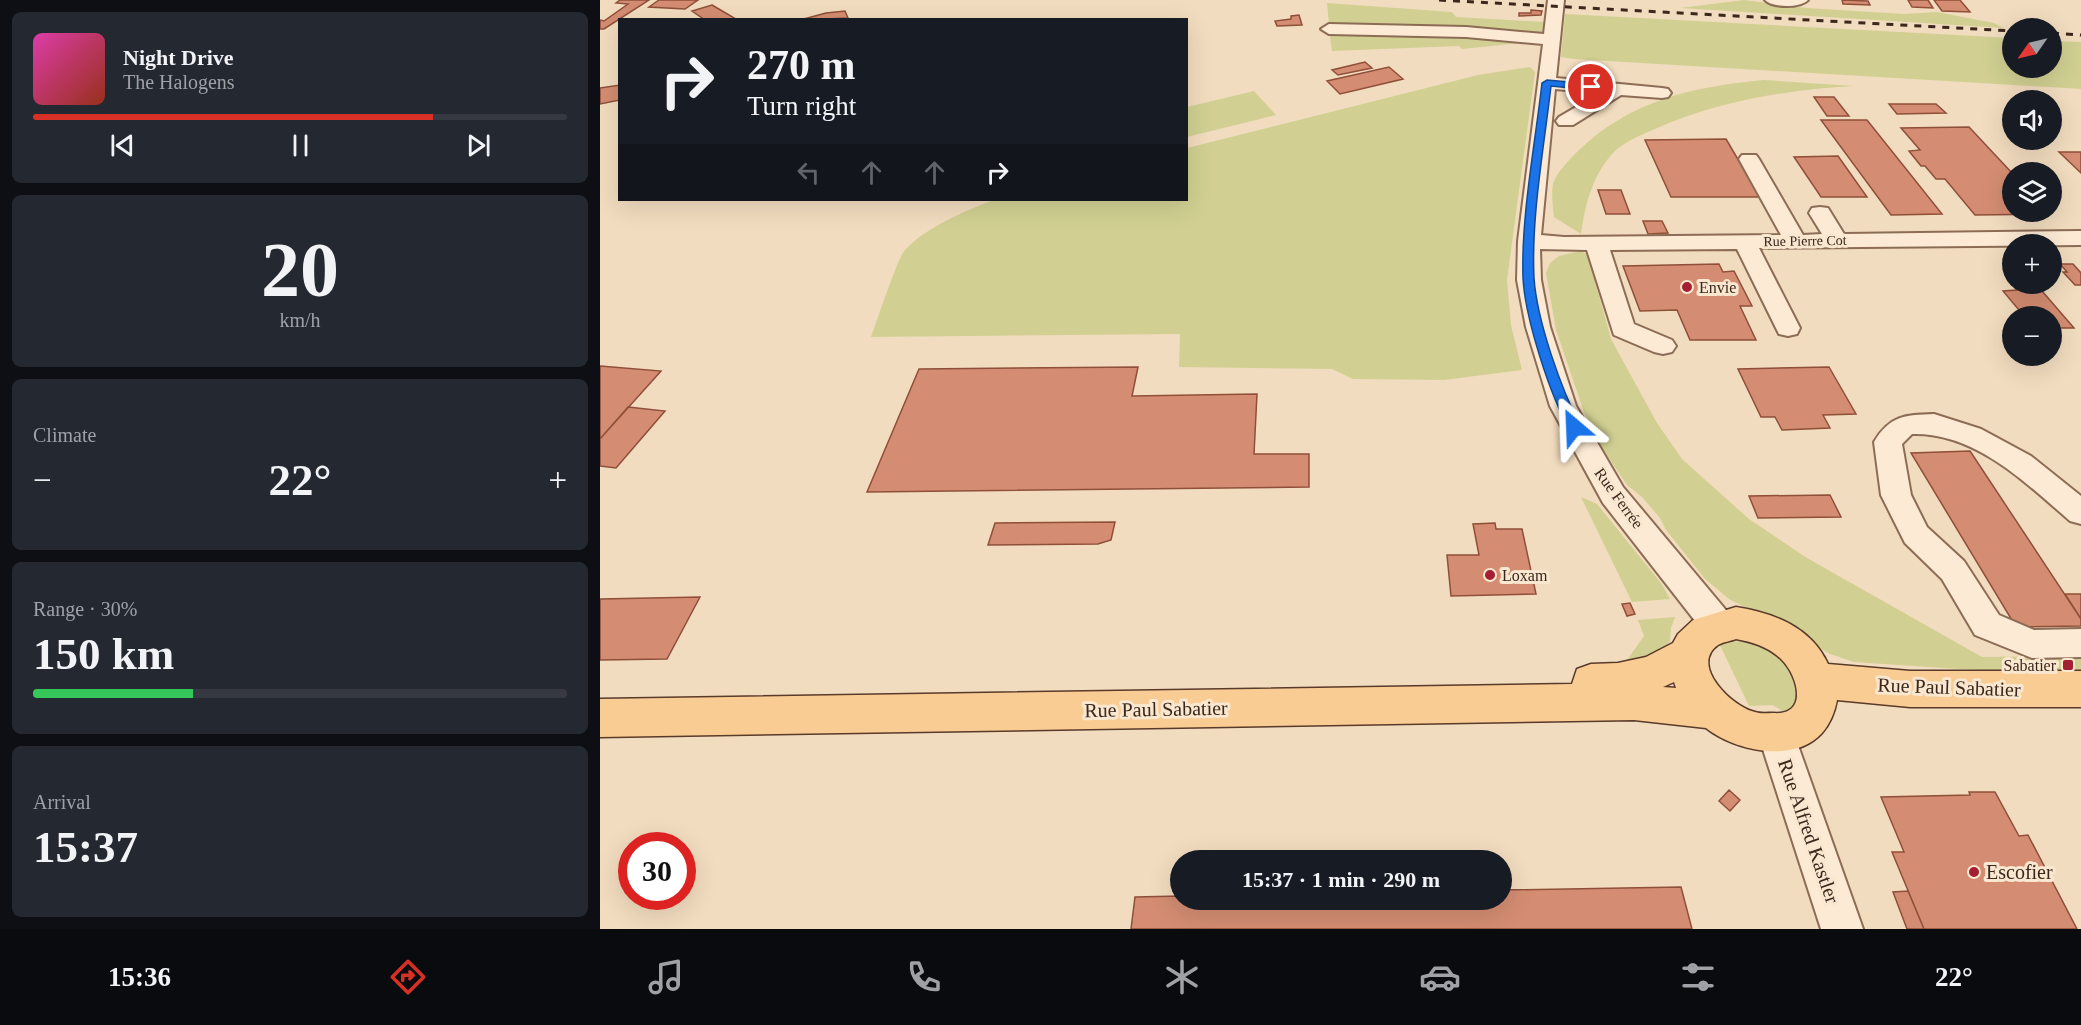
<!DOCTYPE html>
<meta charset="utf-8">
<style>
:root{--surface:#171b24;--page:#242831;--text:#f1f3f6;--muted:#9ea1a6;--line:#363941;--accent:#d93025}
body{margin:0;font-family:Georgia,serif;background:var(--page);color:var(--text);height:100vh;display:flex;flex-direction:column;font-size:22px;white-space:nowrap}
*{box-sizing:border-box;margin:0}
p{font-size:20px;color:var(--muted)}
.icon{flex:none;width:33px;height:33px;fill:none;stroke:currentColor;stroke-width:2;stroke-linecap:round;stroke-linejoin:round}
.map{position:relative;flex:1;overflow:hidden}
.details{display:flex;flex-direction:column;gap:12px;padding:12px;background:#0d0f14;width:600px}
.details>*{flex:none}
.banner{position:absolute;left:18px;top:18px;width:570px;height:183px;border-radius:0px;box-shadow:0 6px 24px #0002;background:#171b24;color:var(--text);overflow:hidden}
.needle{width:39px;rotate:236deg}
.tools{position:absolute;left:1402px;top:18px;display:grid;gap:12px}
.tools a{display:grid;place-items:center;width:60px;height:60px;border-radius:50%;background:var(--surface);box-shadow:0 6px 24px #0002;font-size:30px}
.speed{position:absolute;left:18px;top:832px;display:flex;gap:12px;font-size:30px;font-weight:700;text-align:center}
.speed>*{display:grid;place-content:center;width:78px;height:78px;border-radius:50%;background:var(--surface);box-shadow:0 6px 24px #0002;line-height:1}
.speed .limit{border:9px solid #d22;background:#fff;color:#111}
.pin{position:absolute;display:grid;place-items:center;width:51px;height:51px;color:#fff;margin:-26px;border:3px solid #fff;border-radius:50%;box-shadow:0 2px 6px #0007}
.me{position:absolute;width:66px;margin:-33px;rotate:334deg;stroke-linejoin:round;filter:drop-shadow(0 0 4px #0008)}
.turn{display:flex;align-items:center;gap:21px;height:126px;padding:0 30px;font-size:27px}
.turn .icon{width:78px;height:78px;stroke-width:2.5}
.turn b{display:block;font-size:42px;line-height:51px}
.lanes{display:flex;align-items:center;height:57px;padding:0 30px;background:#0003;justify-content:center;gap:30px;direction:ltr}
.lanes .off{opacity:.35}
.big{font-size:45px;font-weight:800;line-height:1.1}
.details .card{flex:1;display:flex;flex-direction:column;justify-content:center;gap:9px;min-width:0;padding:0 21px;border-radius:9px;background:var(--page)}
.details .dial{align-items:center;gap:0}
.dial b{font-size:78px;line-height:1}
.song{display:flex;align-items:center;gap:18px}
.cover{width:72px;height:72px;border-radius:9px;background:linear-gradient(135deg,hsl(320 70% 55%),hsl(10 70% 35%))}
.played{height:6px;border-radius:3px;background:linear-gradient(90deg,var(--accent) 75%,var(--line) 75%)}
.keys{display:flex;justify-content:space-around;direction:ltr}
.heat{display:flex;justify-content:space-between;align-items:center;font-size:33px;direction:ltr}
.charge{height:9px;border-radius:4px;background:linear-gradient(90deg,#34c759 30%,var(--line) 0)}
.trip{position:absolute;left:570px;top:850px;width:342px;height:60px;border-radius:30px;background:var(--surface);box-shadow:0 6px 24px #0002;font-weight:800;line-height:60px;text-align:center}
.dock{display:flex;height:96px;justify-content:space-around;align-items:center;background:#090b0e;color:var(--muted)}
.dock .icon{width:42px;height:42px}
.dock .active{color:var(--accent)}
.dock b{font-size:27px;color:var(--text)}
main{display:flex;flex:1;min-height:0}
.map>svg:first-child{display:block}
.green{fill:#d1d092}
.building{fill:#d48d72;stroke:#8f4f39;stroke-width:1.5}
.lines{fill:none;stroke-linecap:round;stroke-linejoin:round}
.minor-casing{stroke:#8d6c56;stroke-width:4}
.major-casing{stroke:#5a3a2a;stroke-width:3}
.minor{fill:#fcead4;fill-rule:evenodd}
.major{fill:#f9cc93;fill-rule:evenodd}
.rail{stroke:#3b271c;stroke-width:3;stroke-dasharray:7 7;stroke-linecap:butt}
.route{fill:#1a73e8;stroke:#114b97;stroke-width:1.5}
.poi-dot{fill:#a22032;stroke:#f9e7d0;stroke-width:2}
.labels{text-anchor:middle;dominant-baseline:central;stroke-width:6;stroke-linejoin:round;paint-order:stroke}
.far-street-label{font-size:14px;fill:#3b271c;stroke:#f9e7d0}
.poi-label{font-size:16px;fill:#3b271c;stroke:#f9e7d0;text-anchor:start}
.street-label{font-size:16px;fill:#3b271c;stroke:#f9e7d0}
.near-street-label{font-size:20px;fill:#3b271c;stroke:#f9e7d0}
.near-poi-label{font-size:20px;fill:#3b271c;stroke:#f9e7d0;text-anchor:start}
</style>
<main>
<section class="details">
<div class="card">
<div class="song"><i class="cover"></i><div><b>Night Drive</b><p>The Halogens</p></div></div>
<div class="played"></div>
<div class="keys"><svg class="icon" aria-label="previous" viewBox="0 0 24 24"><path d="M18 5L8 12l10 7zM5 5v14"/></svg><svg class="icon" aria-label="pause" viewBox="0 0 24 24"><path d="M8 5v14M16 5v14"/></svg><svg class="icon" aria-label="next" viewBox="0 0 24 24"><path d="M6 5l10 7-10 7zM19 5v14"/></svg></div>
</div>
<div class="card dial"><b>20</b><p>km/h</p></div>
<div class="card"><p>Climate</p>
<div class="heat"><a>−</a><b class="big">22°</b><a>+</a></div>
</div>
<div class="card"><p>Range · 30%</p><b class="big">150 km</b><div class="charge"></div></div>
<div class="card"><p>Arrival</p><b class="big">15:37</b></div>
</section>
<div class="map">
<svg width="1481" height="929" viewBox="0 0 1481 929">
<rect width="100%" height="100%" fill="#f2dcbf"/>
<path class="green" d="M1144 0 1207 8 1304 14 1337 12 1394 23 1404 28 1080 8Z
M727 3 852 12 856 17 945 22 942 32 729 24Z
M965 14 1413 38V68H1452V41L1481 42V89L974 59 961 57Z
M729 29 864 35 930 42 862 49 859 46 732 51Z
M930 67 935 72 907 280 911 325 922 370 844 380 753 379 732 369 579 367 580 334 271 337C277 321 297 259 305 250 325 228 366 210 394 200H586L587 148 878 75Z
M1163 80 1254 86C1185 90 1119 101 1055 129 1041 135 1026 141 1015 151 993 173 985 205 981 234L954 217C953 207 951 195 953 184 956 173 970 159 978 151 1031 100 1092 87 1163 80Z
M654 91 676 115 587 137V107Z
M981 251 988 255 1011 339 1057 423 1082 459 1149 519 1207 558 1382 657 1481 656V670L1404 672 1254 662 1230 654 1183 627 1129 599 1105 579 1066 530 1060 518 1042 497 1027 485 1000 445 984 412 956 330 946 273 950 263 959 256Z
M981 497 997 504 1061 583 1070 599 1032 602Z
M1075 617 1071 628 1070 641 1056 655 1022 667 1044 636 1038 620Z
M1143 641C1151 644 1159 645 1166 649 1182 656 1203 679 1198 698 1197 705 1191 709 1187 714L1173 705 1149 706 1119 643Z"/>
<path class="building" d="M20 0H49L4 29H0V20L4 21 28 4 16 3Z
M59 0H98L85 9 49 7Z
M1242 0 1268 1 1270 5 1243 4Z
M1308 0H1328L1333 8 1312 7Z
M1334 0H1360L1370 12 1342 11Z
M112 5 136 19 105 20 92 11Z
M931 10 942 11 941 15 919 16V13H931Z
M245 11 248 18 200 20 226 13Z
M699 15 702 25 677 26 675 21 691 19V16Z
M765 62 772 68 738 75 732 70Z
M789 67 803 79 740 94 727 81Z
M20 85V100L0 104V88Z
M1214 97H1234L1249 116H1227Z
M1289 104H1336L1346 113 1297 114Z
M1221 120H1267L1342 214 1291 215Z
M1369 127 1413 174V212H1448L1450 214 1375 215 1345 179H1336L1325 166H1321L1309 151 1320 150 1301 128Z
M1126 139 1160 197H1071L1045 140Z
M1459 152H1481V173Z
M1238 156 1267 197H1221L1194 157Z
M998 190H1021L1030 214H1006Z
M1043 221H1062L1068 233 1048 234Z
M1119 264 1123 272 1134 271 1152 306H1140L1156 340H1090L1077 310 1040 311 1023 266Z
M1460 264H1473L1481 273V285H1475L1463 272H1467Z
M1408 280H1413V284H1436L1474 328H1452V316H1424L1403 291 1417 290Z
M0 366 61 371 0 439Z
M538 367 532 396 657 394 654 454H709V487L267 492 319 369Z
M1229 367 1256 414 1223 415 1230 428 1182 430 1175 417H1161L1138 369Z
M28 407 65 411 16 468 0 466V439Z
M1370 451 1481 619V626L1416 627 1311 453Z
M1230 495 1241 517 1158 518 1149 496Z
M515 522 511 540 498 544 388 545 395 523Z
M895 523 896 529H922L936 594 851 596 847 555H879L873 524Z
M1465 594H1481V619Z
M100 597 67 659 0 660V599Z
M1030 603 1035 614 1027 616 1022 604Z
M1129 790 1140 800 1130 811 1119 801Z
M1369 792H1395L1419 836 1428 835 1477 929H1324L1292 852H1304L1281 797 1370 795Z
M1081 887 1092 929H531L535 897 580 896V900H902V890Z
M1308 891 1324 929H1307L1293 892Z"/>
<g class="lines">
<g class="minor-casing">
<path id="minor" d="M948 0H964L956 78 1062 88 1068 89 1071 93 1068 97 1062 98 1021 95 973 125H959L956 121 959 117 1000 93 955 89 941 235 964 237 1181 235 1139 159 1142 155H1156L1159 159 1203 235 1222 234 1209 213 1212 208 1220 207 1228 208 1244 234 1481 231V245L1159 248 1200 328 1197 334 1188 336 1179 334 1176 328 1137 249 1010 250 1034 324 1072 340 1076 346 1072 352 1063 354 1054 352 1014 335 987 250 940 249 941 280 950 327 976 406 1023 487 1130 615 1134 625 1130 635 1118 639 1106 635 1003 503 950 406 926 327 917 280 918 241 943 44 866 37 729 34 721 29 729 24 866 27 944 34Z
M1165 0H1208C1200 8 1173 8 1165 0Z
M1334 414 1381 429 1431 456 1481 496V524L1470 521C1426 483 1375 432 1312 434L1302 444 1311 495 1327 527 1364 561 1399 615 1434 630 1481 629V657L1432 658 1375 635 1342 579 1305 543 1281 495 1274 442C1290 415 1306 415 1334 414Z
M1176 717 1189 722 1194 734 1263 929H1221L1158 734 1163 722Z"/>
</g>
<g class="major-casing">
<path id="major" d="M1136 607C1174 613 1211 627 1228 664L1310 671H1481V707H1310L1237 700C1235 711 1230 724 1222 733 1194 764 1135 751 1106 728L1034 720 0 737V699L972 684 977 669 991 664 1018 663 1046 657 1073 643 1078 634 1093 620ZM1136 639C1153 642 1169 647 1182 660 1198 676 1209 716 1173 713 1167 713 1160 714 1155 712 1132 707 1089 665 1118 645 1123 642 1131 641 1136 639ZM1074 682 1076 688 1063 687Z"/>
</g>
<use href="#minor" class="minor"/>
<use href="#major" class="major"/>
<path class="rail" d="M839 0 1413 31
M1452 33 1481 35"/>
</g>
<path class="route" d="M947 80 991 84 996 87 991 90 951 86C944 147 931 217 934 278 937 321 961 389 981 427L974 432 970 430C950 396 925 318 923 278 921 216 935 145 942 83Z"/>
<g class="poi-dot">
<circle cx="1087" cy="287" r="6"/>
<circle cx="890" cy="575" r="6"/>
<rect x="1462" y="659" width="12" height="12" rx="3"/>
<circle cx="1374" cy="872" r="6"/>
</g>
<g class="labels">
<g class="far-street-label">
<text transform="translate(1205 241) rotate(-1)">Rue Pierre Cot</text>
</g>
<g class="poi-label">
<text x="1099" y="287">Envie</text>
<text x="902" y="575">Loxam</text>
<text x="1456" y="665" text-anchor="end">Sabatier</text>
</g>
<g class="street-label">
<text transform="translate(1019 498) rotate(54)">Rue Ferrée</text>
</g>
<g class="near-street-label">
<text transform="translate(1349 687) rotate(2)">Rue Paul Sabatier</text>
<text transform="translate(556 709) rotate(-1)">Rue Paul Sabatier</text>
<text transform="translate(1209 831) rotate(71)">Rue Alfred Kastler</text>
</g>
<g class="near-poi-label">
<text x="1386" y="872">Escofier</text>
</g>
</g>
</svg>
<div class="tools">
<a><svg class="needle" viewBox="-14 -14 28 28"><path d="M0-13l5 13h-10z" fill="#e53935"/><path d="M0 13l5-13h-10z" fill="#9ea1a6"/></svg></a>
<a><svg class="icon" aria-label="sound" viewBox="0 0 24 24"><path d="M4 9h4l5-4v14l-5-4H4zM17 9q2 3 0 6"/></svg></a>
<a><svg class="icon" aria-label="layers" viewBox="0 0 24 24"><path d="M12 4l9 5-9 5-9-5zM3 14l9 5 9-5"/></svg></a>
<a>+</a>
<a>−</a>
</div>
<div class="speed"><div class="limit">30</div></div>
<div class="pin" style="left:991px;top:87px;background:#d93025"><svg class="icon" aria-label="arrive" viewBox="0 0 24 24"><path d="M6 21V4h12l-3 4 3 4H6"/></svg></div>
<svg class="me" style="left:974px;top:427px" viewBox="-20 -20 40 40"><path d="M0-17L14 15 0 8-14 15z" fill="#1a73e8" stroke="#fff" stroke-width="4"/></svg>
<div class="trip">15:37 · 1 min · 290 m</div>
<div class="banner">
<div class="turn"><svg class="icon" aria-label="right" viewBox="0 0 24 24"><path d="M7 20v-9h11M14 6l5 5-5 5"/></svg><div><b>270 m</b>Turn right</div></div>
<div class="lanes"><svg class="icon off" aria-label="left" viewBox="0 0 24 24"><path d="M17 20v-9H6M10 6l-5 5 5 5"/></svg><svg class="icon off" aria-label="ahead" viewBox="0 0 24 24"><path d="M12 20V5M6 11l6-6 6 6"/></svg><svg class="icon off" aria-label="ahead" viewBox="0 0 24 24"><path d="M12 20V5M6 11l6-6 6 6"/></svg><svg class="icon" aria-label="right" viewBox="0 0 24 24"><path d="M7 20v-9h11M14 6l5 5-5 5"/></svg></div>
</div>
</div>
</main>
<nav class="dock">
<b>15:36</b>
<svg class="icon active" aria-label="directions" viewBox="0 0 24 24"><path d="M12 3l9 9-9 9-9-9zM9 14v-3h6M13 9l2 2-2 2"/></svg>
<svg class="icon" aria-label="music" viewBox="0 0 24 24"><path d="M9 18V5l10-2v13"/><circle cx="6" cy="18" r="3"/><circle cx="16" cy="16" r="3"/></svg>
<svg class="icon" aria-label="phone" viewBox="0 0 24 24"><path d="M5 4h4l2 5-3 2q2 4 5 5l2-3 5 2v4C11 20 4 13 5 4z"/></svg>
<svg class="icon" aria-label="climate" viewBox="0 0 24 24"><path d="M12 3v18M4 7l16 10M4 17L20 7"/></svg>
<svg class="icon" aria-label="car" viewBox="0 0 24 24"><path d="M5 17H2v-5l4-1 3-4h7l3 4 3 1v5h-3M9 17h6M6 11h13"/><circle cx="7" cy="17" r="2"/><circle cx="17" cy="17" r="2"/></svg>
<svg class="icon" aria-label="filters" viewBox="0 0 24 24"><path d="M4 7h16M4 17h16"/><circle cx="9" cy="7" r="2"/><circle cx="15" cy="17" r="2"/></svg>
<b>22°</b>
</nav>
